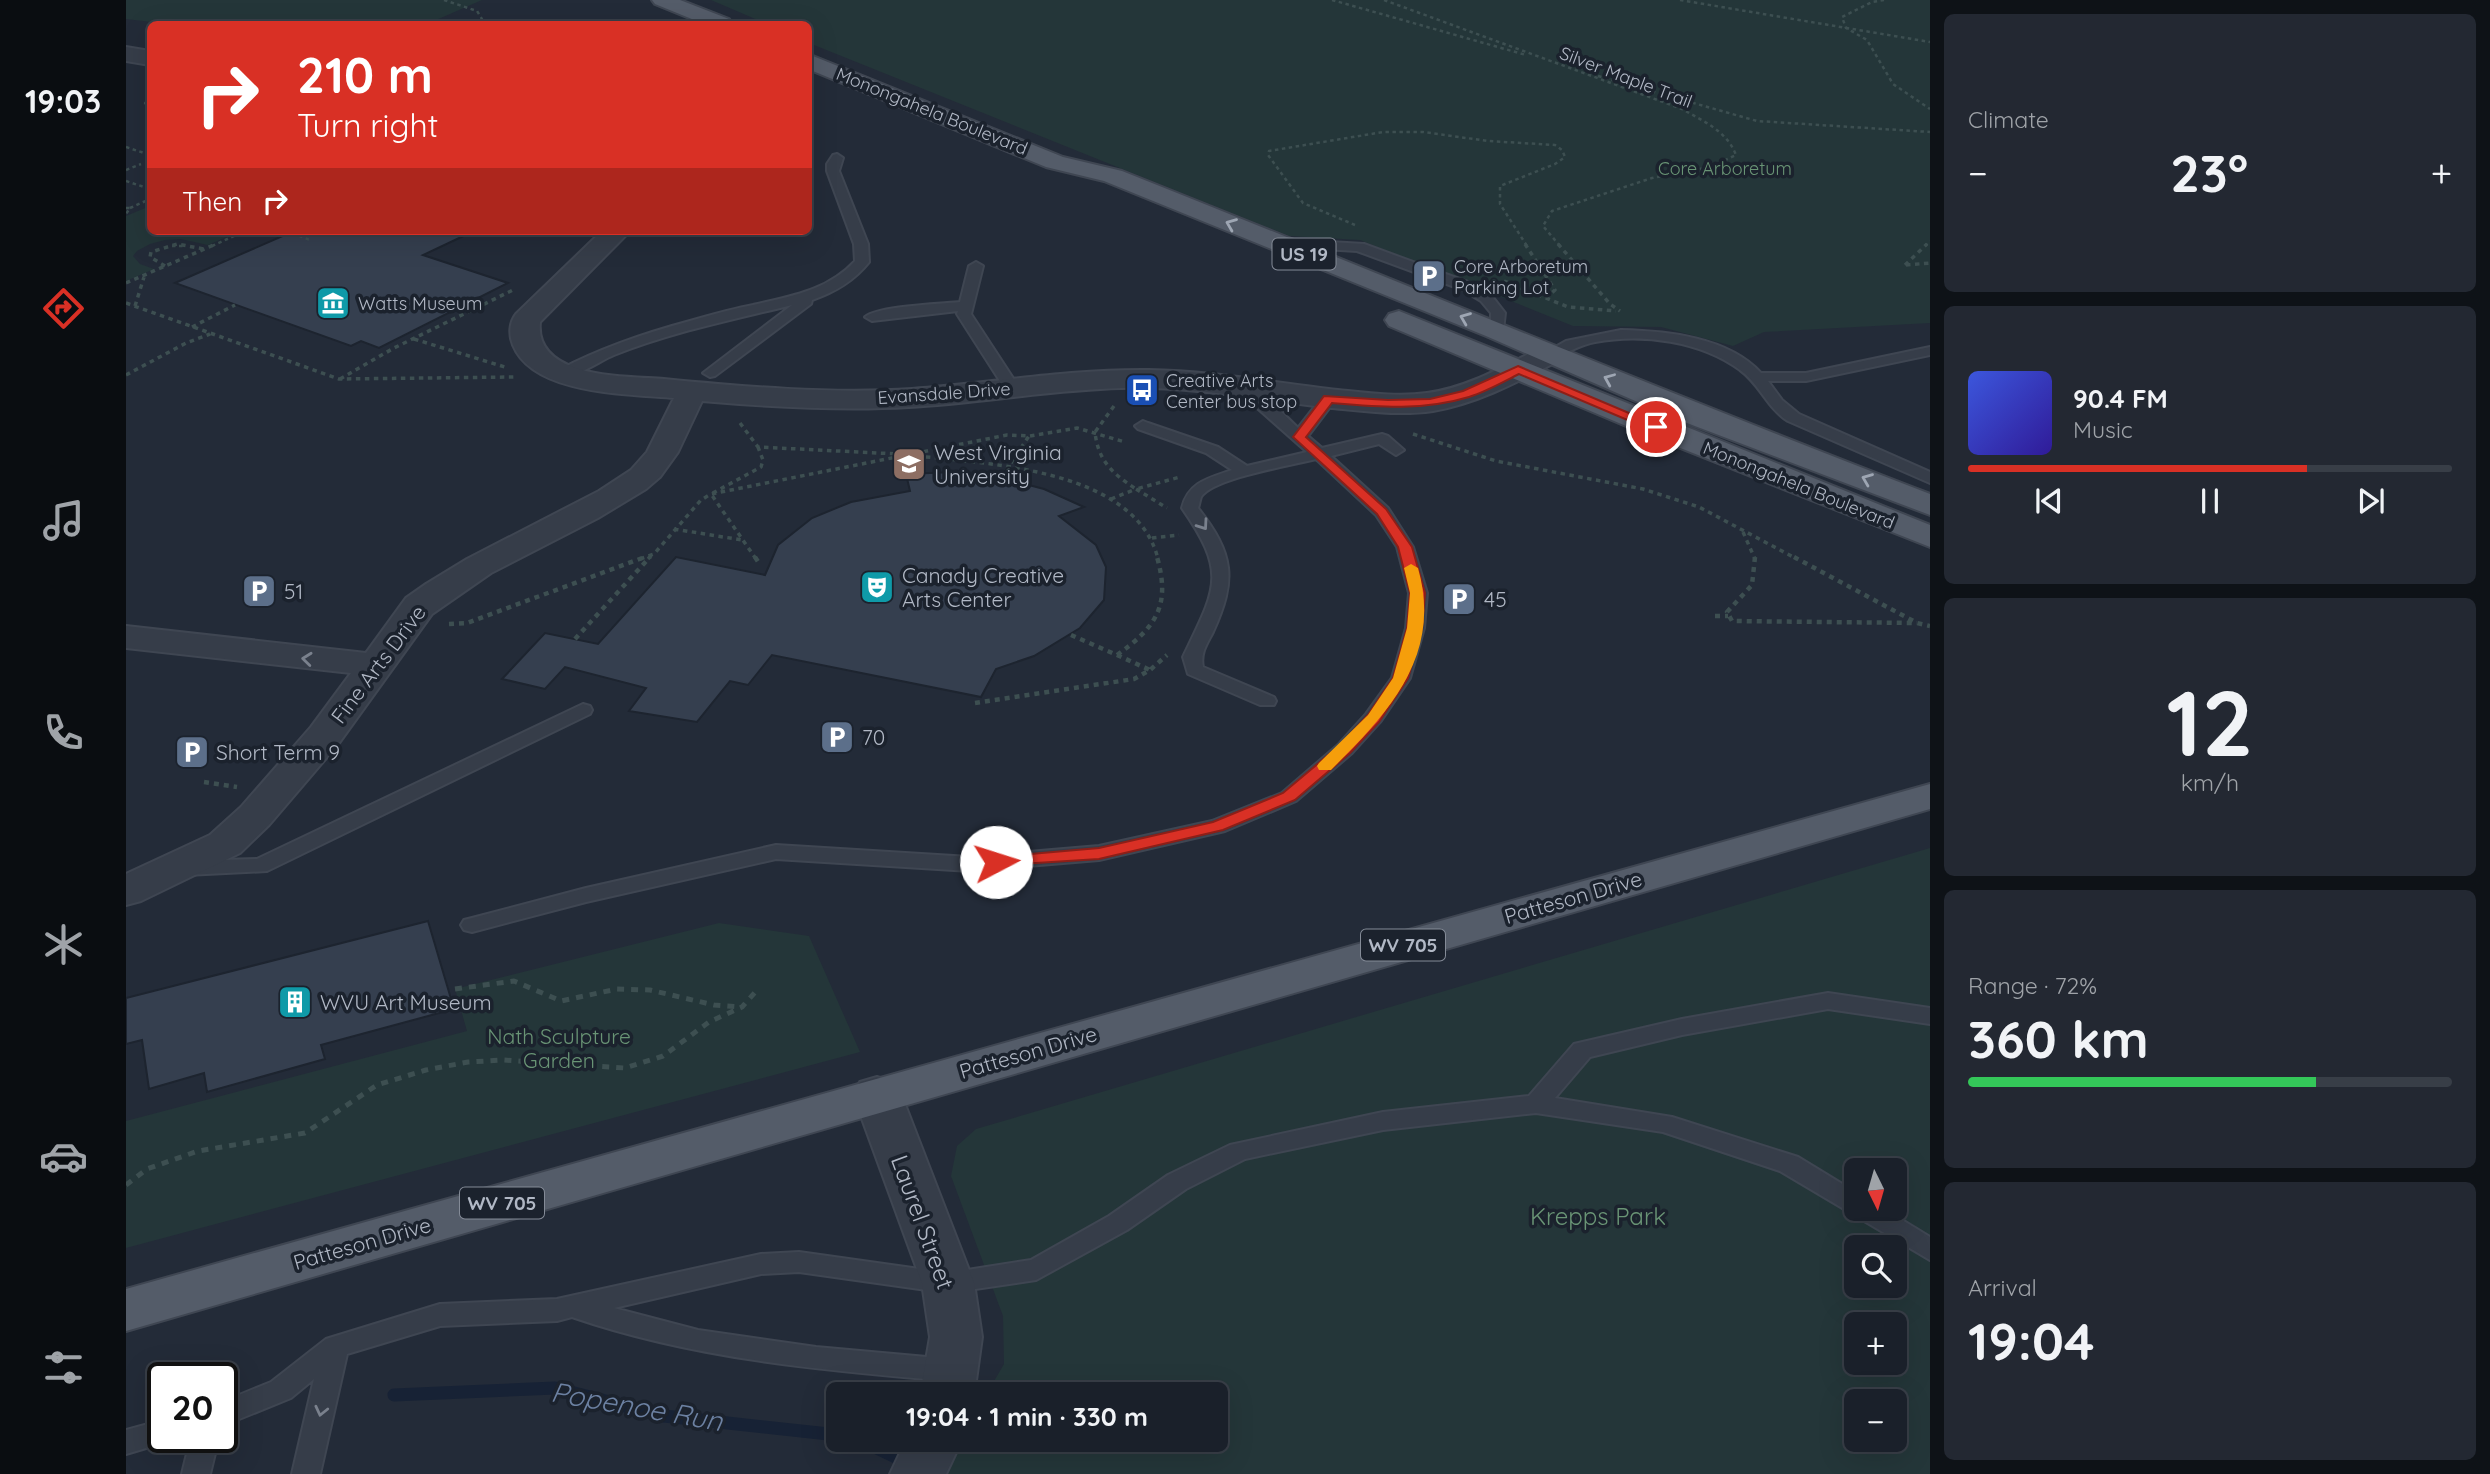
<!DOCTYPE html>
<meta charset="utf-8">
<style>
:root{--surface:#1a202a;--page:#232832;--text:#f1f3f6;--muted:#9fa3a8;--line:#383e47;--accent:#d93025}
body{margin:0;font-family:Quicksand,sans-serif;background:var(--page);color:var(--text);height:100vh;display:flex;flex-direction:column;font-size:26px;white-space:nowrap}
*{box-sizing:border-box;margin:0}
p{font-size:23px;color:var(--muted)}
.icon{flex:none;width:38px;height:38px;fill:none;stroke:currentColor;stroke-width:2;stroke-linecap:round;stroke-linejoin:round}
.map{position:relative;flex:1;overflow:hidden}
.panel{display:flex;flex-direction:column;gap:14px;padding:14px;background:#0e1217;width:560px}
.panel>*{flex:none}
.top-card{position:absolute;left:21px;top:21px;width:665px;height:214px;border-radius:10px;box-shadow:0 7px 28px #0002,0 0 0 2px var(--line);background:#d93025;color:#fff;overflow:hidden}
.needle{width:46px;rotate:175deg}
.fabs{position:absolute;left:1718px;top:1158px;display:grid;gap:14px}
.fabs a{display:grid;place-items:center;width:63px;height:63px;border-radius:10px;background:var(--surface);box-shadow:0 7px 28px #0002,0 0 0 2px var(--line);font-size:35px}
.speed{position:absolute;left:21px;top:1362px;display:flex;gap:14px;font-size:35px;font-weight:700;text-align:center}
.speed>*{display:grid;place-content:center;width:91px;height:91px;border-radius:50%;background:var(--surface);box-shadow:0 7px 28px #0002,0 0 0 2px var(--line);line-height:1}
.speed .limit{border:4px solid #111;border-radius:10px;background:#fff;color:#111}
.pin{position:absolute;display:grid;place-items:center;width:60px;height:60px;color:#fff;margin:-30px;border:4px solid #fff;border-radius:50%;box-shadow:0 2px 7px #0007}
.me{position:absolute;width:77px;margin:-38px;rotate:85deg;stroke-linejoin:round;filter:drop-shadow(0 0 5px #0008)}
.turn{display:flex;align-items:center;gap:24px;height:147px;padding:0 35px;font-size:32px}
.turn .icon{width:91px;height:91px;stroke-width:2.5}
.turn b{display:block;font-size:49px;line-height:60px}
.then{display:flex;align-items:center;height:66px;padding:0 35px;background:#0003;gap:14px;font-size:26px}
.big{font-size:52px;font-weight:700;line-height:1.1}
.panel .widget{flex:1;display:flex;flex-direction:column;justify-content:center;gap:10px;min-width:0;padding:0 24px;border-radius:10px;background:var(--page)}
.panel .dial{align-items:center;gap:0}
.dial b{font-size:91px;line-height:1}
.song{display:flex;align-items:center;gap:21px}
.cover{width:84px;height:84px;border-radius:10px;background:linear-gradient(135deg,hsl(230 70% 55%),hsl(250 70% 35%))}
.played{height:7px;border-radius:4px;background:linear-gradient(90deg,var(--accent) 70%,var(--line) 70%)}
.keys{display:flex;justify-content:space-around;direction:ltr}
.heat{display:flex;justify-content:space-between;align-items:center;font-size:38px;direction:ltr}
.charge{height:10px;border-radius:5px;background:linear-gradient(90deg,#34c759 72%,var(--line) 0)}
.trip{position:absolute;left:700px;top:1382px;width:402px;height:70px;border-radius:10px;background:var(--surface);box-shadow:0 7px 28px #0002,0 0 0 2px var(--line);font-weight:700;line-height:70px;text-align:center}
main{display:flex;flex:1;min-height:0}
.menu{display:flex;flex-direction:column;width:126px;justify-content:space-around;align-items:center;background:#0a0d11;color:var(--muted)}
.menu .icon{width:49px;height:49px}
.menu .active{color:var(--accent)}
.menu b{font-size:32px;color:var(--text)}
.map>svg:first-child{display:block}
.green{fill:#243639;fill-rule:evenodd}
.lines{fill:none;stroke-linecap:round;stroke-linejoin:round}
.stream{stroke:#172235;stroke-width:13}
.building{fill:#353f4f;stroke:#1d242f;stroke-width:2}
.service-casing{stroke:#3f4652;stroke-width:4}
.minor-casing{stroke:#3f4652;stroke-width:4}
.primary-casing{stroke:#3f4652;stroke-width:4}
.path-far3{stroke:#3d4f51;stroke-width:2.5;stroke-dasharray:3.5 3.5;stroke-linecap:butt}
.path-far2{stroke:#3d4f51;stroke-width:3.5;stroke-dasharray:4.5 4.5;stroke-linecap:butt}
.path-far1{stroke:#3d4f51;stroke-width:4.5;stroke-dasharray:5 5;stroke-linecap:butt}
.path{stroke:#3d4f51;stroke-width:5;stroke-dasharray:7 7;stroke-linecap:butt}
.service{fill:#363d49;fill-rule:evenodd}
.minor{fill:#363d49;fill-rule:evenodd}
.primary{fill:#545c69;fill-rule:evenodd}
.oneway{stroke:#9ea6b3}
.oneway2{stroke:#7a818d}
.route{fill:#d93025;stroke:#8d1f18;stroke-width:2}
.slow{fill:#f59e0b}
.labels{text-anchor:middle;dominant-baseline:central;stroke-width:7;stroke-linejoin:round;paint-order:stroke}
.far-street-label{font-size:18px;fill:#b1b8c5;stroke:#1b222d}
.far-park-label{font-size:18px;fill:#699475;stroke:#1b222d}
.far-poi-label{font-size:18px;fill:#b1b8c5;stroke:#1b222d;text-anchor:start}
.shield{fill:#1b222d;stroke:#848b97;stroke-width:2}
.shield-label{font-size:19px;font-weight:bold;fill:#b1b8c5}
.poi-label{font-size:21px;fill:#b1b8c5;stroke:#1b222d;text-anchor:start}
.street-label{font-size:21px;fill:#b1b8c5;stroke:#1b222d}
.park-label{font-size:21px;fill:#699475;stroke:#1b222d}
.near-park-label{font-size:24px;fill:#699475;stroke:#1b222d}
.near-street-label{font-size:24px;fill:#b1b8c5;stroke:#1b222d}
.near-water-label{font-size:28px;font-style:italic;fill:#6c81a2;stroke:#1b222d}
</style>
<main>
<nav class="menu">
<b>19:03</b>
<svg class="icon active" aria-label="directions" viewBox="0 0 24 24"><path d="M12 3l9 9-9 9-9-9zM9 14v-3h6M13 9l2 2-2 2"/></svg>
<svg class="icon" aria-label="music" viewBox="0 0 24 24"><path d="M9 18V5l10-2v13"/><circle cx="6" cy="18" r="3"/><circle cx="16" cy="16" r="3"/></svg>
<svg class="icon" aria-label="phone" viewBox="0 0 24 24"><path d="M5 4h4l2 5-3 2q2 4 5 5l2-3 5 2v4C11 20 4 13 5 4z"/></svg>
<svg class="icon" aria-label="climate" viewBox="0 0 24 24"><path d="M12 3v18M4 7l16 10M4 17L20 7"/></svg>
<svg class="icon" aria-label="car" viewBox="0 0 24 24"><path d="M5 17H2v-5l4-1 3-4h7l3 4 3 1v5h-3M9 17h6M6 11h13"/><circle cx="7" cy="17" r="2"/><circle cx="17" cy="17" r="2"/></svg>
<svg class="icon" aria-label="filters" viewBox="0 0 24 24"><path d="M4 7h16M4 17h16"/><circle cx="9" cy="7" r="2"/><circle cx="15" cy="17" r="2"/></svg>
</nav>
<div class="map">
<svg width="1804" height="1474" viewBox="0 0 1804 1474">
<rect width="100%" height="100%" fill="#232b38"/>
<path class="green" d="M0 0H356L301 24H43L0 19Z
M585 0H1804V323L1638 332 1607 346 1535 327 1447 326 1234 240 1163 236 683 43 682 24H641Z
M24 206V231H114L82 245 55 239 39 240 24 244 11 251 7 256 14 264 28 269 0 281V216Z
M1804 848V1474H818L834 1440H1090V1395H860L878 1364 877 1316 825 1176 831 1146 850 1129ZM1731 1171H1769V1209H1731ZM1731 1248H1769V1286H1731ZM1731 1325H1769V1363H1731ZM1731 1402H1769V1440H1731Z
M593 923 683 936 734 1052 0 1248V1121L341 1031 329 989Z"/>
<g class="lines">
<path class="stream" d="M268 1395 429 1388 538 1416 712 1435
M734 1440 805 1474"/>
</g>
<path class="building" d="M168 231H348L297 255 382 283 253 348 235 341 225 346 49 283Z
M828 472 875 478 918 489 958 507 933 516 970 545 980 567 978 600 954 628 908 656 870 669 855 697 646 655 622 685 604 681 571 722 503 711 520 688 439 667 419 689 376 679 419 633 472 644 550 557 639 575 652 545 686 518 725 502 784 491 780 474Z
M302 921 328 1009 195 1045 199 1059 81 1092 78 1073 23 1089 16 1040 0 1044V998Z"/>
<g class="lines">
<g class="service-casing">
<path id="service" d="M711 154 717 158 713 171 742 244 743 262C728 281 709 292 686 300L685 304 589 376 584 377 577 373 666 305C606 320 545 332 488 355 473 361 448 380 433 376L431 373 433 370C475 348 519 333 564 321 585 315 606 309 627 305 665 296 701 291 729 261L728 244 701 171V164L707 155Z
M1152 239 1238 244 1347 284 1365 295 1379 313 1377 330 1370 334 1365 333V313L1355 301 1337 290 1231 251 1147 246 1145 243Z
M850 262 857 266 845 314 894 389 891 392H881L831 314 832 311 746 321 739 317C752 306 814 304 834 302L843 266Z
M1495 330C1541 331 1602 337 1635 373H1680L1804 347V355L1680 381H1642L1656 400 1673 414 1804 472V483L1662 421C1641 408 1634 384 1614 370 1575 341 1516 333 1469 342 1453 345 1440 354 1424 358L1417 354 1440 341Z
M1123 384C1129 386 1164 420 1172 428L1197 396H1207L1210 399 1182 436 1196 448 1256 434 1262 436 1278 450 1270 455 1253 444 1205 456 1262 508 1287 547 1301 593 1298 628 1284 678 1254 722 1226 753 1170 801 1099 831 973 860 844 871 650 859 460 902 346 932 338 930 335 925 338 920 346 918 460 888 650 845 844 857 973 846 1086 821 1156 793 1212 745 1240 714 1266 678 1280 628 1283 593 1271 547 1250 515 1190 459C1167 465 1087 478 1075 497 1074 499 1073 506 1072 508 1108 554 1111 579 1087 632 1081 644 1074 653 1077 667L1148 697 1150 701 1148 705H1134L1062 674 1057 657C1090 588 1102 574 1056 508 1062 482 1083 478 1106 470L1080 453 1012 429 1009 426 1017 421 1022 423 1092 447 1121 466 1181 452 1129 406 1115 389Z
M457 704 464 706 466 710 464 714 141 871 60 875 53 873 50 868 53 863 60 861 131 859Z
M1702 993 1804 1008V1024L1702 1009 1556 1035 1464 1057 1429 1098 1546 1117 1672 1157 1731 1193V1209H1758L1804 1237V1260L1654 1171 1537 1132 1410 1113 1257 1130 1119 1159 1060 1189 1001 1230 910 1280 822 1293 673 1272 635 1274 488 1308 572 1330 690 1347 823 1359 832 1362 836 1370 832 1378 823 1381C695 1370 568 1359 446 1317L431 1321 314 1326 221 1354 194 1474H166L188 1379 165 1398 96 1426V1402L145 1382 200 1339 314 1304 431 1299 635 1254 673 1252 822 1273 905 1260 983 1216 1042 1175 1104 1145 1257 1112 1403 1096 1448 1044 1556 1019Z
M37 1420V1437H49L47 1440 0 1454V1430Z
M65 1437H93L84 1474H56Z"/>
</g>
<g class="minor-casing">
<path id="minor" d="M0 47 24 51V65L0 61Z
M476 231H504L414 322C408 379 500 376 538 379 620 387 703 394 786 389 865 383 943 369 1023 370 1086 371 1149 383 1212 390 1242 393 1272 397 1301 393 1341 388 1378 366 1414 348L1424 345 1434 348 1439 354 1434 360C1393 381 1353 403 1307 411 1273 416 1239 411 1206 408 1135 400 1066 386 995 388 924 390 854 403 783 407 714 411 645 407 576 401L552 452 534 477 520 489 472 518 365 573 306 614 213 743 143 825 114 853 15 901 0 905V874L84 835 115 807 185 727 225 673 0 648V626L240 653 280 598 300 584 341 559 473 491 505 470 521 452 548 398C503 394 407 395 387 345 383 335 383 323 390 314Z
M751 1077 768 1082 775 1094 848 1283 856 1337 848 1395H794L804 1337 796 1283 727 1094 734 1082Z
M780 1440H836L820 1474H764Z"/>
</g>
<g class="primary-casing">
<path id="primary" d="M526 0H554L603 19 606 24H578L529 4Z
M682 54 937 157 996 171C1265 278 1533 390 1804 494V515L1553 420 1360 336 978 181 920 167 682 69Z
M1273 311 1804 525V547L1519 434 1263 326 1259 320 1263 314Z
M1804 784V809L0 1331V1289Z"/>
</g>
<path class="path-far3" d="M318 0 351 11 359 24
M1206 0 1400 55
M1258 0 1556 109C1577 121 1601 131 1610 155L1584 167 1526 178 1426 211 1417 226 1434 246
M1554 0 1804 42
M1758 0 1746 2 1716 17 1720 28 1741 40 1767 84 1804 109
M1472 76 1631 121 1804 132
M18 103 24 104
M0 147 24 155
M0 170 15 164
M0 181 24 189
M0 208H4L0 214
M4 208 24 199
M1229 225 1177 203 1142 155 1143 151 1257 132H1297L1362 141 1429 145 1436 150 1439 157 1429 164 1374 186V204L1401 246
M160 231 184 240
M46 246H60
M86 246 119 231
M1799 246 1804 241"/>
<path class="path-far2" d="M1399 244 1429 290 1420 298
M1432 244 1484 304 1494 311
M1779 265 1801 244
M1780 265 1804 263
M39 266 24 257 25 252 51 244 78 249
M1378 281 1442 307 1490 311
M0 283 90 244
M0 303 213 379 388 377
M9 306 18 277
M66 327 109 305
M288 339 382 368
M0 375 60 343 84 334
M214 379 268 348 387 290
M988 406 969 432C972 461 987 474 1010 489L1054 477
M614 423 632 447 772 454
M1287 434 1370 461 1517 489 1573 507 1671 559
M791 456C866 464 1010 470 1032 559
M875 478 903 436
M985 499 1010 489 1041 508
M548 529 616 540
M1617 532 1629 559
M1026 538 1053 535
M514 559 528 554 575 500 585 494 881 435 904 436 951 428 999 442
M522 559 527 554
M630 559 585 494 635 467 637 460 632 447"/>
<path class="path-far1" d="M629 557 633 563
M1629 557 1626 585 1601 612 1606 621 1791 623
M1668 557 1791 623 1804 626
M1589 616H1602
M323 624 341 623 519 557
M945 635 991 655C1030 627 1045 606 1031 557
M449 639 524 557
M991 655 1024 670
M849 703 1008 679 1024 670 1041 655
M78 782 111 787"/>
<path class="path" d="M329 989 388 981 435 1001 491 989 524 990 588 1005 615 1007
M0 1185 21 1169 72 1151 179 1133 251 1085 300 1070 342 1062 378 1060 499 1068 537 1056 583 1022 616 1007 632 989"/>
<use href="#service" class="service"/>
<use href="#minor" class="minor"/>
<use href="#primary" class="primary"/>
</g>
<defs><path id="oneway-chevron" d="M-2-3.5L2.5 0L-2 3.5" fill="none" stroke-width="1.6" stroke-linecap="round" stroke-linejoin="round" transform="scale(1.75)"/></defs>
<g class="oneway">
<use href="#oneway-chevron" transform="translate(1105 224) rotate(-158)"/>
<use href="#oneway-chevron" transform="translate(1339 318) rotate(-158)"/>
<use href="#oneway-chevron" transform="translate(1483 379) rotate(-157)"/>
<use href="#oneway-chevron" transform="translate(1741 479) rotate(-158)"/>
</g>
<g class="oneway2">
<use href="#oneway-chevron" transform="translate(1077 525) rotate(55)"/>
<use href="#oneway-chevron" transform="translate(181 659) rotate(-174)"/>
<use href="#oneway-chevron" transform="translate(195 1411) rotate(103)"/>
</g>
<path class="route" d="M1392 366 1536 427 1530 431 1525 430 1393 374C1377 382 1360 392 1343 397 1297 411 1253 407 1206 403L1180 437 1260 509 1286 547 1299 593 1296 628 1282 678 1253 722 1224 753 1169 800 1097 830 973 859 864 866 861 862 864 858 870 857 973 848 1087 822 1157 793 1213 746 1242 715 1267 678 1281 628 1284 593 1272 547 1251 514 1167 437 1198 396 1262 400 1304 399 1337 391Z"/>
<path class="slow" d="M1285 564 1292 568C1317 656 1262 713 1205 770H1193L1191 766 1193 763 1242 715 1267 678 1281 628 1284 593 1278 568Z"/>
<defs>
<g id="parking-square" transform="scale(1.75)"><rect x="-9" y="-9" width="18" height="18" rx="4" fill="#5c6f8a" stroke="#1b222d"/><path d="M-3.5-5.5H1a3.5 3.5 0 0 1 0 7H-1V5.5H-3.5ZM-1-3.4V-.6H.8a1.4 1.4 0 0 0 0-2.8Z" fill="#fff"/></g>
<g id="museum-square" transform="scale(1.75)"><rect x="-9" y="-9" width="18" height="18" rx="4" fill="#0f9aa8" stroke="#1b222d"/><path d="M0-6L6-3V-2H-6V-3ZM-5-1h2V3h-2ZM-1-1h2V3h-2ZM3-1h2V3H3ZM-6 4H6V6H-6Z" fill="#fff"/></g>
<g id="bus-square" transform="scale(1.75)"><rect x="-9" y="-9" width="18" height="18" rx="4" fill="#1a4fb4" stroke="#1b222d"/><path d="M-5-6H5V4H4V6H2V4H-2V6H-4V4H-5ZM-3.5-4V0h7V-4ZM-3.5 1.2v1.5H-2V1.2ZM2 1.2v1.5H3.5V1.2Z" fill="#fff"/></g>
<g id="university-square" transform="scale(1.75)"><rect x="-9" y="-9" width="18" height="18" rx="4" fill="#8d6e63" stroke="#1b222d"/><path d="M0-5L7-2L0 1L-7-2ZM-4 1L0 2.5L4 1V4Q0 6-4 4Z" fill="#fff"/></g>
<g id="theatre-square" transform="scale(1.75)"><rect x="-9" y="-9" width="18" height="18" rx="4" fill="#0f9aa8" stroke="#1b222d"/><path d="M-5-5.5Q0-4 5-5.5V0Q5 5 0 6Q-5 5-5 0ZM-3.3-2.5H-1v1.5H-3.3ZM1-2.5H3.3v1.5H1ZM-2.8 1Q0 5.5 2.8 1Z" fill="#fff"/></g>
<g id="building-square" transform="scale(1.75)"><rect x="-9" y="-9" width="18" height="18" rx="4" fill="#0f9aa8" stroke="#1b222d"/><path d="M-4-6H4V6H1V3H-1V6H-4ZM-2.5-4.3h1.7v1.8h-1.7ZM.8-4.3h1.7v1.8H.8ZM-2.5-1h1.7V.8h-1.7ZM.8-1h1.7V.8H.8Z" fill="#fff"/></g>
</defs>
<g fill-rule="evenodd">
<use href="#parking-square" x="1303" y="276"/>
<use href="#museum-square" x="207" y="303"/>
<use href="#bus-square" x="1016" y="390"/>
<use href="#university-square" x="783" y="464"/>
<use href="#theatre-square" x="751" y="587"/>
<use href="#parking-square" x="133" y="591"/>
<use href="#parking-square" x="1333" y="599"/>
<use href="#parking-square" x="711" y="737"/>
<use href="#parking-square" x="66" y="752"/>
<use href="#building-square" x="169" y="1002"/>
</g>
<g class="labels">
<g class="far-street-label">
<text transform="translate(1500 77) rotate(21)">Silver Maple Trail</text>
<text transform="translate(806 111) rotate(22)">Monongahela Boulevard</text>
<text transform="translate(818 393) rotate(-4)">Evansdale Drive</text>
<text transform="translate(1673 485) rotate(22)">Monongahela Boulevard</text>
</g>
<g class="far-park-label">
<text x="1599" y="168">Core Arboretum</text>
</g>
<g class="far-poi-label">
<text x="1328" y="266">Core Arboretum<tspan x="1328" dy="21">Parking Lot</tspan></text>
<text x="232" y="303">Watts Museum</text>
<text x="1040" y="380">Creative Arts<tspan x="1040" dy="21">Center bus stop</tspan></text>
</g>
<g class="shield">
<rect x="1146.5" y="238.5" width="63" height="31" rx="5"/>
<rect x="1235" y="929.5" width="84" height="31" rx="5"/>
<rect x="334" y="1187.5" width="84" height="31" rx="5"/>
</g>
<g class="shield-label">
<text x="1178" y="254">US 19</text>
<text x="1277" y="945">WV 705</text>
<text x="376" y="1203">WV 705</text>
</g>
<g class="poi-label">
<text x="808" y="452">West Virginia<tspan x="808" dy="24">University</tspan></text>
<text x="776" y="575">Canady Creative<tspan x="776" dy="24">Arts Center</tspan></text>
<text x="158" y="591">51</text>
<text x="1358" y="599">45</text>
<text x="736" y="737">70</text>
<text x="90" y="752">Short Term 9</text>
<text x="194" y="1002">WVU Art Museum</text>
</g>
<g class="street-label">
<text transform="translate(252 664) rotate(-53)">Fine Arts Drive</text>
<text transform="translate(1447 897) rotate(-16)">Patteson Drive</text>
<text transform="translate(902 1052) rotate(-16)">Patteson Drive</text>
<text transform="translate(236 1243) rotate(-16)">Patteson Drive</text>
</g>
<g class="park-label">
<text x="433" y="1036">Nath Sculpture<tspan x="433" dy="24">Garden</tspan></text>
</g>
<g class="near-park-label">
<text x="1472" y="1216">Krepps Park</text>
</g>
<g class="near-street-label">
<text transform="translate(797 1222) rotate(70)">Laurel Street</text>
</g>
<g class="near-water-label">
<text transform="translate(511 1406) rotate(10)">Popenoe Run</text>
</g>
</g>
</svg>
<div class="fabs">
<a><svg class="needle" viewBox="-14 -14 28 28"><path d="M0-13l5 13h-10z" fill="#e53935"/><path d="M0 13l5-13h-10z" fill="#9fa3a8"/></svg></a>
<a><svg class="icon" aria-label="search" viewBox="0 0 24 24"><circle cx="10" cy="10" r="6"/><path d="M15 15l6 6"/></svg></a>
<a>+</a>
<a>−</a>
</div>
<div class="speed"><div class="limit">20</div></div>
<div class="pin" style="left:1530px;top:427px;background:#d93025"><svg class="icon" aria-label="arrive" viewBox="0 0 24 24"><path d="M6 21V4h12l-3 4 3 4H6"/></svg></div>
<svg class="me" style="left:870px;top:862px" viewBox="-20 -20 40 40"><circle r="19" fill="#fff"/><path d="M0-13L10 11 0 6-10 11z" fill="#d93025"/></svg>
<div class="trip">19:04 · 1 min · 330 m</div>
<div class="top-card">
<div class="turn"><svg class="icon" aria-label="right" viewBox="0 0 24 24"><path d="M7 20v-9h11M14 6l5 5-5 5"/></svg><div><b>210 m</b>Turn right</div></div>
<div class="then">Then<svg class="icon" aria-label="right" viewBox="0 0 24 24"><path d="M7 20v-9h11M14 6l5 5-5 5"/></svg></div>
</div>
</div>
<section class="panel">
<div class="widget"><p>Climate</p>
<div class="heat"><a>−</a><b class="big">23°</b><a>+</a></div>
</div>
<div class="widget">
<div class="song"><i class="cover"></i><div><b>90.4 FM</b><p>Music</p></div></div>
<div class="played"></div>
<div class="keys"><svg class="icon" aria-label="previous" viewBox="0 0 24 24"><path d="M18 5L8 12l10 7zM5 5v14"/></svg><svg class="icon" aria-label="pause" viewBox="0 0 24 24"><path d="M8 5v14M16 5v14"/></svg><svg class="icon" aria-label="next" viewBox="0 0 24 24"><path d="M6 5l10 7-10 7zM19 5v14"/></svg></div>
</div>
<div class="widget dial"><b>12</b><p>km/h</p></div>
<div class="widget"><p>Range · 72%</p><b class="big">360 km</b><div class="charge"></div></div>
<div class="widget"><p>Arrival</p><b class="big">19:04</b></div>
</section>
</main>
